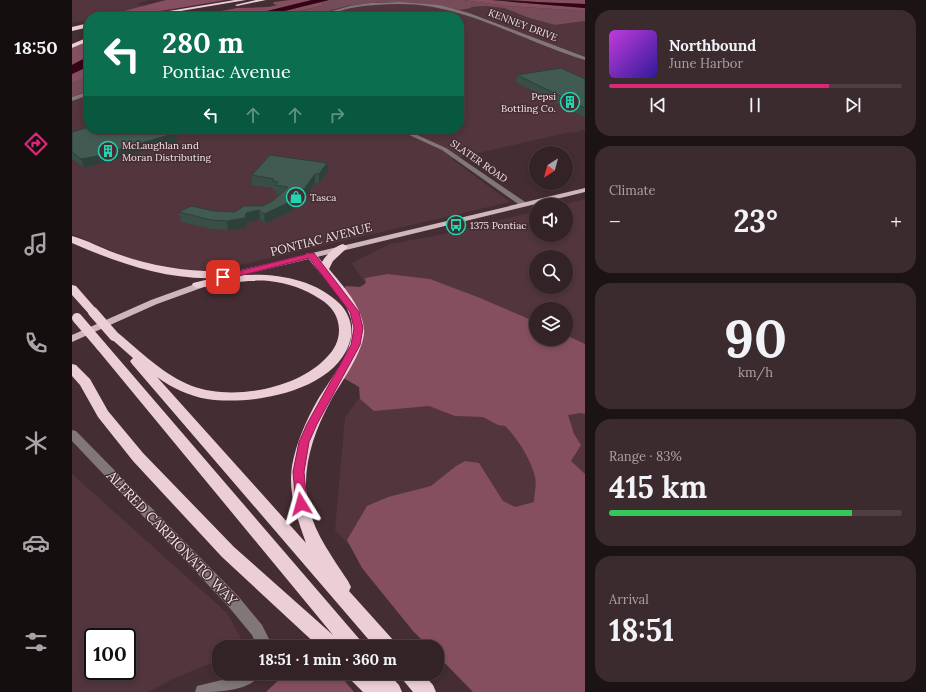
<!DOCTYPE html>
<meta charset="utf-8">
<style>
:root{--surface:#332226;--page:#3b2a2e;--text:#f1f3f6;--muted:#a9a4a7;--line:#4e3f43;--accent:#db2777}
body{margin:0;font-family:Lora,serif;background:var(--page);color:var(--text);height:100vh;display:flex;flex-direction:column;font-size:15px;white-space:nowrap}
*{box-sizing:border-box;margin:0}
p{font-size:13px;color:var(--muted)}
.icon{flex:none;width:22px;height:22px;fill:none;stroke:currentColor;stroke-width:2;stroke-linecap:round;stroke-linejoin:round}
.map{position:relative;flex:1;overflow:hidden}
.panel{display:flex;flex-direction:column;gap:10px;padding:10px;background:#1c1315;width:341px}
.panel>*{flex:none}
.guide{position:absolute;left:12px;top:12px;width:380px;height:122px;border-radius:16px;box-shadow:0 2px 6px #0003,0 0 0 1px var(--line);background:#0b6e4f;color:#fff;overflow:hidden}
.needle{width:26px;rotate:216deg}
.fabs{position:absolute;left:457px;top:146px;display:grid;gap:8px}
.fabs a{display:grid;place-items:center;width:44px;height:44px;border-radius:50%;background:var(--surface);box-shadow:0 2px 6px #0003,0 0 0 1px var(--line);font-size:20px}
.speed{position:absolute;left:12px;top:628px;display:flex;gap:8px;font-size:20px;font-weight:700;text-align:center}
.speed>*{display:grid;place-content:center;width:52px;height:52px;border-radius:50%;background:var(--surface);box-shadow:0 2px 6px #0003,0 0 0 1px var(--line);line-height:1}
.speed .limit{border:2px solid #111;border-radius:6px;background:#fff;color:#111}
.pin{position:absolute;display:grid;place-items:center;width:34px;height:34px;color:#fff;margin:-17px;border-radius:8px;box-shadow:0 2px 6px #0006}
.me{position:absolute;width:44px;margin:-22px;rotate:352deg;stroke-linejoin:round;filter:drop-shadow(0 0 3px #0008)}
.turn{display:flex;align-items:center;gap:14px;height:84px;padding:0 12px;font-size:18px}
.turn .icon{width:52px;height:52px;stroke-width:2.5}
.turn b{display:block;font-size:28px;line-height:34px}
.lanes{display:flex;align-items:center;height:38px;padding:0 12px;background:#0003;justify-content:center;gap:20px;direction:ltr}
.lanes .off{opacity:.35}
.big{font-size:30px;font-weight:700;line-height:1.1}
.panel .widget{flex:1;display:flex;flex-direction:column;justify-content:center;gap:6px;min-width:0;padding:0 14px;border-radius:16px;background:var(--page)}
.panel .dial{align-items:center;gap:0}
.dial b{font-size:52px;line-height:1}
.song{display:flex;align-items:center;gap:12px}
.cover{width:48px;height:48px;border-radius:6px;background:linear-gradient(135deg,hsl(290 70% 55%),hsl(250 70% 35%))}
.played{height:4px;border-radius:2px;background:linear-gradient(90deg,var(--accent) 75%,var(--line) 75%)}
.keys{display:flex;justify-content:space-around;direction:ltr}
.heat{display:flex;justify-content:space-between;align-items:center;font-size:22px;direction:ltr}
.charge{height:6px;border-radius:3px;background:linear-gradient(90deg,#34c759 83%,var(--line) 0)}
.trip{position:absolute;left:140px;top:640px;width:232px;height:40px;border-radius:16px;background:var(--surface);box-shadow:0 2px 6px #0003,0 0 0 1px var(--line);font-weight:700;line-height:40px;text-align:center}
main{display:flex;flex:1;min-height:0}
.tabs{display:flex;flex-direction:column;width:72px;justify-content:space-around;align-items:center;background:#140e0f;color:var(--muted)}
.tabs .icon{width:28px;height:28px}
.tabs .selected{color:var(--accent)}
.tabs b{font-size:18px;color:var(--text)}
.map>svg:first-child{display:block}
.built{fill:#52353d;fill-rule:evenodd}
.green{fill:#764c58}
.forest{fill:#864f5f}
.water{fill:#330417}
.lines{fill:none;stroke-linecap:round;stroke-linejoin:round}
.minor{fill:#817678;fill-rule:evenodd}
.major{fill:#ceb6bc;fill-rule:evenodd}
.highway{fill:#eccfd6;fill-rule:evenodd}
.highway-bridge{stroke:#eccfd6;stroke-width:10}
.wall{fill:#384e47}
.shaded-wall{fill:#2e403a}
.building{fill:#415b53;stroke:#2e403a}
.route{fill:#db2777;stroke:#8e194d}
.labels{text-anchor:middle;dominant-baseline:central;stroke-width:3;stroke-linejoin:round;paint-order:stroke}
.far-street-label{font-size:10px;fill:#f3e4e8;stroke:#442d33}
.far-poi-label{font-size:10px;fill:#f3e4e8;stroke:#442d33;text-anchor:start}
.street-label{font-size:12px;fill:#f3e4e8;stroke:#442d33}
.near-street-label{font-size:14px;fill:#f3e4e8;stroke:#442d33}
</style>
<main>
<nav class="tabs">
<b>18:50</b>
<svg class="icon selected" aria-label="directions" viewBox="0 0 24 24"><path d="M12 3l9 9-9 9-9-9zM9 14v-3h6M13 9l2 2-2 2"/></svg>
<svg class="icon" aria-label="music" viewBox="0 0 24 24"><path d="M9 18V5l10-2v13"/><circle cx="6" cy="18" r="3"/><circle cx="16" cy="16" r="3"/></svg>
<svg class="icon" aria-label="phone" viewBox="0 0 24 24"><path d="M5 4h4l2 5-3 2q2 4 5 5l2-3 5 2v4C11 20 4 13 5 4z"/></svg>
<svg class="icon" aria-label="climate" viewBox="0 0 24 24"><path d="M12 3v18M4 7l16 10M4 17L20 7"/></svg>
<svg class="icon" aria-label="car" viewBox="0 0 24 24"><path d="M5 17H2v-5l4-1 3-4h7l3 4 3 1v5h-3M9 17h6M6 11h13"/><circle cx="7" cy="17" r="2"/><circle cx="17" cy="17" r="2"/></svg>
<svg class="icon" aria-label="filters" viewBox="0 0 24 24"><path d="M4 7h16M4 17h16"/><circle cx="9" cy="7" r="2"/><circle cx="15" cy="17" r="2"/></svg>
</nav>
<div class="map">
<svg width="513" height="692" viewBox="0 0 513 692">
<rect width="100%" height="100%" fill="#442d33"/>
<path class="built" d="M0 0H78L64 4 73 5 66 8 29 17H17V21L0 23Z
M309 2 343 3 378 7 413 6 432 8 457 18 483 25 513 21V131L510 130 503 133 498 132 380 159 438 202 168 265 130 271H117L85 266 52 256 0 234V97L17 90V129H387V17H245L240 16 275 6Z
M513 199V692H413L263 530 273 417 309 369 318 318 279 263 318 244 372 234 464 211V235H494V205H489ZM464 257H494V287H464ZM464 309H494V339H464Z
M0 474 155 613 174 647H147V660L105 677 76 692H0ZM21 637H55V671H21Z"/>
<path class="green" d="M257 0H391L435 6 513 11V21L483 25 457 18 432 8 413 6 399 7V8L388 10 343 3 309 2 275 6 235 17H199L249 6 251 4 249 2Z
M17 75V90L0 97V83Z"/>
<path class="forest" d="M94 0H154L53 17H29Z
M218 0H240L171 17H118L165 8 197 7 205 5 201 4 202 2Z
M391 0H419L513 8V11L435 6Z
M442 0H513V4L476 3Z
M249 2 251 4 249 6 199 17H188Z
M17 41V56L0 65V48Z
M17 66V75L12 78 0 83V74Z
M316 274 358 279 408 298 464 322V339H494V335L513 344V414L509 413 496 415 502 434 509 445 499 461 513 474V692H401L365 655V647H357L341 631 290 568 275 540 295 506 316 497 359 486 384 466 393 461 407 463 431 501 443 507 462 502C462 494 465 484 463 477 460 461 444 436 433 426L426 425 411 417 383 416 357 406 302 411 288 399 287 387 268 376 285 337 270 291 274 286 288 287 294 283 293 278Z
M214 673H266L282 692H194Z"/>
<path class="water" d="M240 0H257L188 17H171Z
M419 0 513 4V8Z
M17 56V66L0 74V65Z"/>
<g class="lines">
<path class="minor" d="M329 2 367 5 397 13 513 57V60C451 42 394 4 328 4 312 4 295 5 279 8 265 11 252 17 238 17L278 6 299 3Z
M17 91V95L0 101V97Z
M324 129H332L374 148 456 204 455 206H449L370 150Z
M0 430 4 431 166 596 190 625 201 647H185L180 635 156 606 0 441Z
M168 673H189C179 692 144 692 123 692L125 686 158 678Z"/>
<path class="major" d="M513 188V192L154 279 85 304 0 342V335L79 300 148 275Z"/>
<path class="highway" d="M163 0H174L73 17H61Z
M184 0H194L165 6 163 5Z
M17 23V27L0 31V27Z
M17 37V41L0 48V44Z
M0 236C15 240 29 248 43 253 81 267 116 272 156 271L161 274C157 279 150 277 144 278 94 280 46 263 0 243Z
M271 244 276 247 261 261 257 269C271 286 289 305 292 328 294 350 268 383 258 402 244 429 233 457 234 489 236 525 257 552 276 581L279 587 277 591 322 641 324 647H303L60 364 58 361 61 358 36 336 38 333H46C69 352 92 375 120 386 160 401 226 389 255 357 262 350 267 341 267 330 267 317 260 306 248 299 233 289 216 283 197 281 173 279 149 285 125 288L120 285 121 283C168 271 231 268 268 304 276 312 281 325 279 337 268 391 180 406 135 399 117 396 100 388 85 377L234 543C225 518 216 493 220 466 224 443 234 421 245 401 259 377 286 348 279 319 272 293 248 276 234 255L235 253H243L250 262C254 255 263 246 271 244Z
M0 285 4 286 25 310 27 312 25 314H17L0 295Z
M29 342 33 343 289 641 291 647H270L268 644 269 647H247L150 557 61 461 26 417 8 385 0 376V364L4 365 18 379 36 411 71 453 162 547 261 635 25 349 23 346 25 343Z
M277 673H316L327 685 330 692H291L279 680Z
M329 673H350L361 685 364 692H341L331 680Z"/>
<path class="highway-bridge" d="M21 312 42 336
M5 318 29 346"/>
</g>
<path class="wall" d="M445 75 513 79V118L444 82Z
M0 132 105 142 27 164 12 168 0 159Z
M256 172 247 183H243L233 198H229L223 208 217 212 193 224 188 219 175 223 174 228 156 230 140 229 109 222 107 212H163L191 206 202 200 207 195 204 194V191L201 190V188L180 185V175Z"/>
<path class="shaded-wall" d="M104 133 105 142 27 164 12 168 9 159Z
M255 163 256 172 247 183V174Z
M243 174V183L233 198 232 189Z
M229 189V198L223 208 217 212 193 224 192 214Z
M187 210 188 219 175 223 174 228 156 230 155 221 174 213Z"/>
<path class="building" d="M489 68 513 79V108L445 75Z
M17 127V129H98L104 133 25 156 9 159 0 152V132Z
M198 155 255 163 247 174H243L232 189H229L222 198 216 203 192 214 187 210 174 213 173 218 155 221 139 220 107 212 119 206 142 211 163 212 172 206H191L202 200 216 187 203 185 206 182 200 181 202 179 180 175Z"/>
<path class="route" d="M239 253H242L287 312 291 328 288 345 245 424 237 442 232 472 235 504 234 507 229 508 225 507 224 504 221 472 227 442 235 424 279 345 282 328 278 312 237 258 151 280 147 277 148 276Z"/>
<defs>
<g id="building-ring" transform="scale(1)"><circle r="9.5" fill="#442d33" stroke="#20d5b0" stroke-width="1.5"/><path d="M-4-6H4V6H1V3H-1V6H-4ZM-2.5-4.3h1.7v1.8h-1.7ZM.8-4.3h1.7v1.8H.8ZM-2.5-1h1.7V.8h-1.7ZM.8-1h1.7V.8H.8Z" fill="#20d5b0"/></g>
<g id="shop-ring" transform="scale(1)"><circle r="9.5" fill="#442d33" stroke="#20d5b0" stroke-width="1.5"/><path d="M-5-2.5h2.3a2.7 3.5 0 0 1 5.4 0H5L5.5 6h-11ZM-1.5-2.5h3a1.5 2.3 0 0 0-3 0Z" fill="#20d5b0"/></g>
<g id="bus-ring" transform="scale(1)"><circle r="9.5" fill="#442d33" stroke="#20d5b0" stroke-width="1.5"/><path d="M-5-6H5V4H4V6H2V4H-2V6H-4V4H-5ZM-3.5-4V0h7V-4ZM-3.5 1.2v1.5H-2V1.2ZM2 1.2v1.5H3.5V1.2Z" fill="#20d5b0"/></g>
</defs>
<g fill-rule="evenodd">
<use href="#building-ring" x="498" y="102"/>
<use href="#building-ring" x="36" y="151"/>
<use href="#shop-ring" x="224" y="197"/>
<use href="#bus-ring" x="384" y="225"/>
</g>
<g class="labels">
<g class="far-street-label">
<text transform="translate(451 25) rotate(21)">KENNEY DRIVE</text>
<text transform="translate(407 161) rotate(35)">SLATER ROAD</text>
</g>
<g class="far-poi-label">
<text x="484" y="96" text-anchor="end">Pepsi<tspan x="484" dy="12">Bottling Co.</tspan></text>
<text x="50" y="145">McLaughlan and<tspan x="50" dy="12">Moran Distributing</tspan></text>
<text x="238" y="197">Tasca</text>
<text x="398" y="225">1375 Pontiac</text>
</g>
<g class="street-label">
<text transform="translate(249 239) rotate(-14)">PONTIAC AVENUE</text>
</g>
<g class="near-street-label">
<text transform="translate(100 538) rotate(46)">ALFRED CARPIONATO WAY</text>
</g>
</g>
</svg>
<div class="fabs">
<a><svg class="needle" viewBox="-14 -14 28 28"><path d="M0-13l5 13h-10z" fill="#e53935"/><path d="M0 13l5-13h-10z" fill="#a9a4a7"/></svg></a>
<a><svg class="icon" aria-label="sound" viewBox="0 0 24 24"><path d="M4 9h4l5-4v14l-5-4H4zM17 9q2 3 0 6"/></svg></a>
<a><svg class="icon" aria-label="search" viewBox="0 0 24 24"><circle cx="10" cy="10" r="6"/><path d="M15 15l6 6"/></svg></a>
<a><svg class="icon" aria-label="layers" viewBox="0 0 24 24"><path d="M12 4l9 5-9 5-9-5zM3 14l9 5 9-5"/></svg></a>
</div>
<div class="speed"><div class="limit">100</div></div>
<div class="pin" style="left:151px;top:277px;background:#d93025"><svg class="icon" aria-label="arrive" viewBox="0 0 24 24"><path d="M6 21V4h12l-3 4 3 4H6"/></svg></div>
<svg class="me" style="left:229px;top:504px" viewBox="-20 -20 40 40"><path d="M0-17L14 15 0 8-14 15z" fill="#db2777" stroke="#fff" stroke-width="4"/></svg>
<div class="trip">18:51 · 1 min · 360 m</div>
<div class="guide">
<div class="turn"><svg class="icon" aria-label="left" viewBox="0 0 24 24"><path d="M17 20v-9H6M10 6l-5 5 5 5"/></svg><div><b>280 m</b>Pontiac Avenue</div></div>
<div class="lanes"><svg class="icon" aria-label="left" viewBox="0 0 24 24"><path d="M17 20v-9H6M10 6l-5 5 5 5"/></svg><svg class="icon off" aria-label="ahead" viewBox="0 0 24 24"><path d="M12 20V5M6 11l6-6 6 6"/></svg><svg class="icon off" aria-label="ahead" viewBox="0 0 24 24"><path d="M12 20V5M6 11l6-6 6 6"/></svg><svg class="icon off" aria-label="right" viewBox="0 0 24 24"><path d="M7 20v-9h11M14 6l5 5-5 5"/></svg></div>
</div>
</div>
<section class="panel">
<div class="widget">
<div class="song"><i class="cover"></i><div><b>Northbound</b><p>June Harbor</p></div></div>
<div class="played"></div>
<div class="keys"><svg class="icon" aria-label="previous" viewBox="0 0 24 24"><path d="M18 5L8 12l10 7zM5 5v14"/></svg><svg class="icon" aria-label="pause" viewBox="0 0 24 24"><path d="M8 5v14M16 5v14"/></svg><svg class="icon" aria-label="next" viewBox="0 0 24 24"><path d="M6 5l10 7-10 7zM19 5v14"/></svg></div>
</div>
<div class="widget"><p>Climate</p>
<div class="heat"><a>−</a><b class="big">23°</b><a>+</a></div>
</div>
<div class="widget dial"><b>90</b><p>km/h</p></div>
<div class="widget"><p>Range · 83%</p><b class="big">415 km</b><div class="charge"></div></div>
<div class="widget"><p>Arrival</p><b class="big">18:51</b></div>
</section>
</main>
